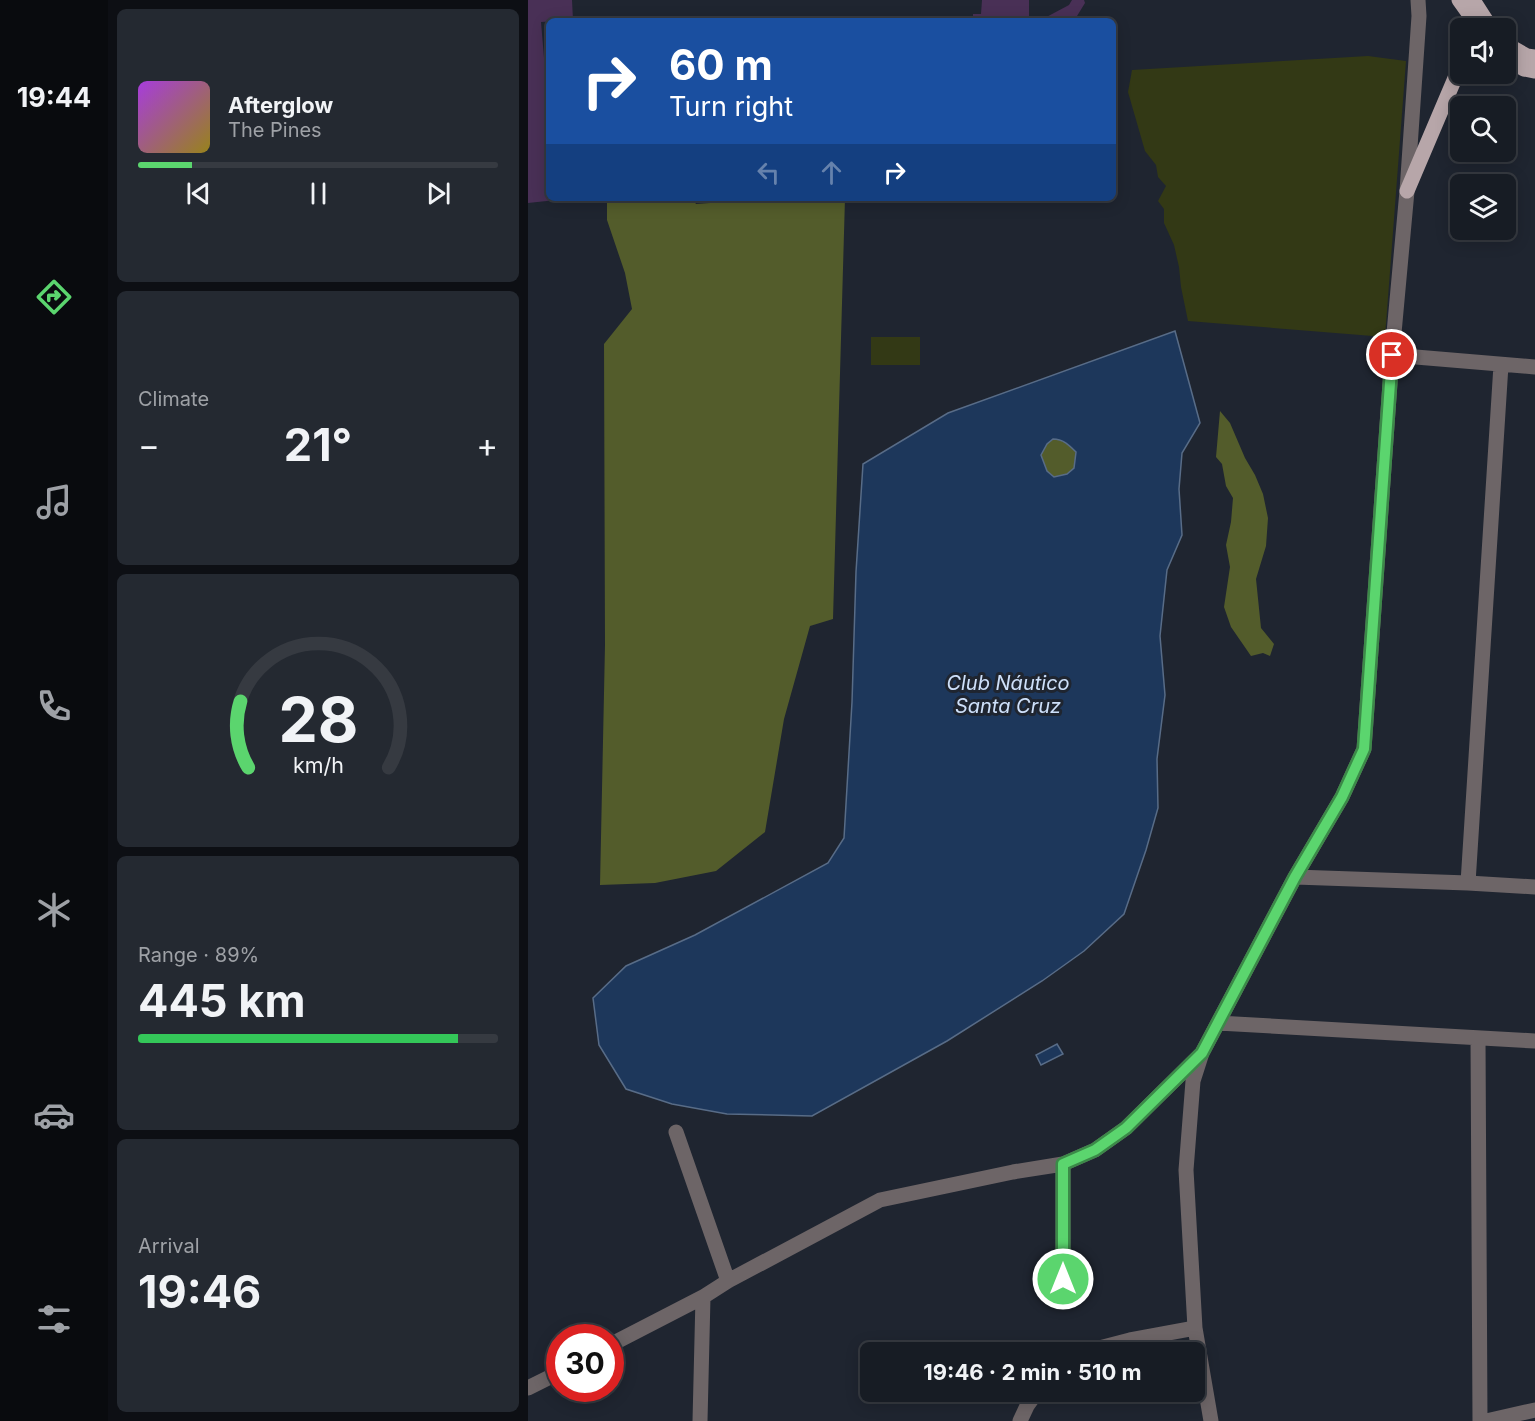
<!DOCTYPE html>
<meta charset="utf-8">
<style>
:root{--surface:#171c24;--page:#242931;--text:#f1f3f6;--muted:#9ea1a6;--line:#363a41;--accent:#5bd56e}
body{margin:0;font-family:Inter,sans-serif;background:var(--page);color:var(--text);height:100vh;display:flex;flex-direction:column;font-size:22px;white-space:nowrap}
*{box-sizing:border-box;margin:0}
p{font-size:20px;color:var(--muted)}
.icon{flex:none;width:33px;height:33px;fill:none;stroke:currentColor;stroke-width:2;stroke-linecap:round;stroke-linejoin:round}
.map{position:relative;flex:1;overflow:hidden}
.drawer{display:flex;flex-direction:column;gap:9px;padding:9px;background:#0d0f14;width:420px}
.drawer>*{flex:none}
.banner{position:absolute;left:18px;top:18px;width:570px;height:183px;border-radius:9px;box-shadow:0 3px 15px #0003,0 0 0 2px var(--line);background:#1a4fa0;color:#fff;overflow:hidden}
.buttons{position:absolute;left:922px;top:18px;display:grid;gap:12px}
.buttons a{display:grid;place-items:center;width:66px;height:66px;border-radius:9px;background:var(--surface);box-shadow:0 3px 15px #0003,0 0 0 2px var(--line);font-size:30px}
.speed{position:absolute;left:18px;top:1324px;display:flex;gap:12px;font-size:30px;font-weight:700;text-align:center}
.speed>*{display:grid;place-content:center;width:78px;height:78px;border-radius:50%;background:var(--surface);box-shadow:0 3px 15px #0003,0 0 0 2px var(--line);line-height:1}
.speed .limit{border:9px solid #d22;background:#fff;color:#111}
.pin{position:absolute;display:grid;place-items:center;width:51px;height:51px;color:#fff;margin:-26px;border:3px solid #fff;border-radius:50%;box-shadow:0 2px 6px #0007}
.me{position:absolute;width:66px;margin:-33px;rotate:0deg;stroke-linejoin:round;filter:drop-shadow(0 0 4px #0008)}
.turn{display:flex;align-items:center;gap:21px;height:126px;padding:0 24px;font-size:27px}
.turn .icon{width:78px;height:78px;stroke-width:2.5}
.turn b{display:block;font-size:42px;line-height:51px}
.lanes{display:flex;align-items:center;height:57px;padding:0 24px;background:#0003;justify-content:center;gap:30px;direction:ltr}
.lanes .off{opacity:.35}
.big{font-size:45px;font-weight:700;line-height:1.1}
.drawer .tile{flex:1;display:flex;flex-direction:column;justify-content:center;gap:9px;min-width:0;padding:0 21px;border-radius:9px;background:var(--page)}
.drawer .dial{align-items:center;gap:0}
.dial svg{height:156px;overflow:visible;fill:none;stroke:var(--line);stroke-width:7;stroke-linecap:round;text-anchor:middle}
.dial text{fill:var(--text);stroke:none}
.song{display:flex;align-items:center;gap:18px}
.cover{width:72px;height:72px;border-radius:9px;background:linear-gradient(135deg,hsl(280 70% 55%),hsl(50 70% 35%))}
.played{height:6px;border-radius:3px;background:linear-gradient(90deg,var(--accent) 15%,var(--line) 15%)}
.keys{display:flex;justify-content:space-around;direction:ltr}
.heat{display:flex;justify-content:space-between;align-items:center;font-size:33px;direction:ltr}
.charge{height:9px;border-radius:4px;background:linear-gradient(90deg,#34c759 89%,var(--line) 0)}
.trip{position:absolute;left:332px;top:1342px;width:345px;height:60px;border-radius:9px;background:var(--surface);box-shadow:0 3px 15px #0003,0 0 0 2px var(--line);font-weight:700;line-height:60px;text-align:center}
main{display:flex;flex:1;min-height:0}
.tabs{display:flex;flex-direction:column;width:108px;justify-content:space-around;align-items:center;background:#090b0e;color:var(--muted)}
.tabs .icon{width:42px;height:42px}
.tabs .on{color:var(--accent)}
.tabs b{font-size:27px;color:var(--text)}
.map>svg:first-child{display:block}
.green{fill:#333915}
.forest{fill:#535c2b}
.water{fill:#1d375b;stroke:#586c87;stroke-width:1.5;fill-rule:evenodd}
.building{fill:#493056}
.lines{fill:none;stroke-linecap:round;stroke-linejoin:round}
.minor{stroke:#6d6567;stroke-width:15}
.major{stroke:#b7a6a9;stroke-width:15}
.route-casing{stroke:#3b8a48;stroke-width:15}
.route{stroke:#5bd56e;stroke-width:10}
.labels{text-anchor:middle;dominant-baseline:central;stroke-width:6;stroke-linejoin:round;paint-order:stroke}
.water-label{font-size:20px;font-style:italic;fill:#cee0fa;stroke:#1f2530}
</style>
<main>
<nav class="tabs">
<b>19:44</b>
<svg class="icon on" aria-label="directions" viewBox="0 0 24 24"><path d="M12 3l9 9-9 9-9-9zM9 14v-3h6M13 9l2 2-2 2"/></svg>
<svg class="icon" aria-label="music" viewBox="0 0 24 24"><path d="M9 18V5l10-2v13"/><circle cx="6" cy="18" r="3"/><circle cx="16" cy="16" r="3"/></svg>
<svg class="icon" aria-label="phone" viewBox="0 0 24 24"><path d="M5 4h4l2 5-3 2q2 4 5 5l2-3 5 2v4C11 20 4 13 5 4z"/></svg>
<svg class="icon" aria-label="climate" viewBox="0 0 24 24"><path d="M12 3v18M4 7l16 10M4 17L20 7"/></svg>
<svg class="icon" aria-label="car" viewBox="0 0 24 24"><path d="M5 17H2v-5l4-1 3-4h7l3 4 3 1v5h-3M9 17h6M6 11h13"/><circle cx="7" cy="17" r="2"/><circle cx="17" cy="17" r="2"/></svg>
<svg class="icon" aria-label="filters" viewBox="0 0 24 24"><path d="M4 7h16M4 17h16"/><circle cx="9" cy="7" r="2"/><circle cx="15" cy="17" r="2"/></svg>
</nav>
<section class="drawer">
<div class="tile">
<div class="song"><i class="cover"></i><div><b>Afterglow</b><p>The Pines</p></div></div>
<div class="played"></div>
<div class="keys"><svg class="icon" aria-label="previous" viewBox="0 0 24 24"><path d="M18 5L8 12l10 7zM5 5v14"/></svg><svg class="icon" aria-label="pause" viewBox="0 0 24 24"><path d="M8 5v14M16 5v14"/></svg><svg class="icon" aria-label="next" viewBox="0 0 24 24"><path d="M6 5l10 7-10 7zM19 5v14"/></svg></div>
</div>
<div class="tile"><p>Climate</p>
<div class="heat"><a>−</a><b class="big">21°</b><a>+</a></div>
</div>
<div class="tile dial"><svg viewBox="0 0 100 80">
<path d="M14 69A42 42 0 1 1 86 69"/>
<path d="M14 69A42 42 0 0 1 10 35" stroke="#5bd56e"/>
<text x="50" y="56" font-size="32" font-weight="700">28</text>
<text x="50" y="72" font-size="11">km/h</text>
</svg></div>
<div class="tile"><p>Range · 89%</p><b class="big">445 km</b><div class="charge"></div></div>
<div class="tile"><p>Arrival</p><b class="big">19:46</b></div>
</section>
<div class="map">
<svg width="1007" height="1421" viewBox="0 0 1007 1421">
<rect width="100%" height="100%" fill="#1f2530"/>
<path class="green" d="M840 56 878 61 857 337 660 321 653 287 651 267 646 245 636 223V209L630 201 638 186 630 177 628 165 617 151 600 92 604 70Z
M343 337H392V365H343Z"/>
<path class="forest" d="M79 198H164L168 204 210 201 211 198H317L305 619 282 626 256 719 237 832 188 871 127 883 72 885 77 645 76 344 104 309 97 273 79 220Z
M692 411 702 423 717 458 727 475 735 494 740 518 738 546 728 579 733 628 746 644 742 656 735 653 723 656 703 627 696 607 702 567 698 545 703 522 705 498 698 486 694 464 688 457Z
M525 439C535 439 541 445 548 452L546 469 539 474 526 477 519 471 513 455 519 444Z"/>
<path class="water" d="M647 331 672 423 654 453 651 489 654 535 639 570 632 636 637 695 629 759 630 808 618 850 596 914 556 951 514 981 419 1041 284 1116 199 1114 144 1104 98 1089 71 1045 65 998 98 966 167 935 300 863 316 838 324 702 328 572 335 464 420 413ZM525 439C535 439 541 445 548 452L546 468 539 474 526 477 519 471 513 455 519 444Z
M529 1044 535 1054 513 1065 508 1055Z"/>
<path class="building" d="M0 0H44L45 20 13 22 21 117V198H28V200L0 203Z
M454 0H501V21H419V18H445V14H453Z
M544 0H556L557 3 549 16 548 20 511 21 541 5Z"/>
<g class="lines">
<path class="minor" d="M864 355 1007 367
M767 877 940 883 1007 887
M940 883 973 365
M690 1023 1007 1041
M950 1038 952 1421
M148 1132 200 1281
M535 1164V1300
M82 1345 175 1297 200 1281 352 1200 485 1172 535 1164 567 1150 598 1128 672 1055
M552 1353 602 1340 667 1328
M0 1388 32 1372
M172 1421 175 1297
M492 1421 499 1406 509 1392
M683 1421 667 1328 658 1170 665 1081 674 1053 767 877 814 797 836 749 864 355 879 191 891 16 890 0
M958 1421 1007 1410"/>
<path class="major" d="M931 0 951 28
M945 0 963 28
M978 44 999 56 1007 57
M978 58 996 69 1007 71
M879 191 933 64"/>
</g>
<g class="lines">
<g class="route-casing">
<path id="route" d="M535 1279V1164L567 1150 598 1128 674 1053 767 877 814 797 836 749 864 355"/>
</g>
<use href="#route" class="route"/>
</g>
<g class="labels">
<g class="water-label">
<text x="480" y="683">Club Náutico<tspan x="480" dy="23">Santa Cruz</tspan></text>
</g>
</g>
</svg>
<div class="buttons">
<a><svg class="icon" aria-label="sound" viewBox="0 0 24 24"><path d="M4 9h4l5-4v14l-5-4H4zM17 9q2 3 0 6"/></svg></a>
<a><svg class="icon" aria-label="search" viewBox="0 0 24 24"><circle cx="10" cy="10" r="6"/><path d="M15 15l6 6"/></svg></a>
<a><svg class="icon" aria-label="layers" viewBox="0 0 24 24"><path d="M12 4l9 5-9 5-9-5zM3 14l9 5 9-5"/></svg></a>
</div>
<div class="speed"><div class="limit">30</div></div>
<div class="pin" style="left:864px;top:355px;background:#d93025"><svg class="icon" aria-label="arrive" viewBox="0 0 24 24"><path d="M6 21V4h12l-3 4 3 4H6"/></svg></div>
<svg class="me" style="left:535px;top:1279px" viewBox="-20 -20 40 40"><circle r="17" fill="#5bd56e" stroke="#fff" stroke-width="3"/><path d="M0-11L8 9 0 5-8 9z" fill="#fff"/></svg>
<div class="trip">19:46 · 2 min · 510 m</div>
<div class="banner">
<div class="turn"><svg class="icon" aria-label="right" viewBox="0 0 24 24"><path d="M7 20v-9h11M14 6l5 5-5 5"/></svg><div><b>60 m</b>Turn right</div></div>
<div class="lanes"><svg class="icon off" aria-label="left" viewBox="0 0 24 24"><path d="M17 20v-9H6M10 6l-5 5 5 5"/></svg><svg class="icon off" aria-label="ahead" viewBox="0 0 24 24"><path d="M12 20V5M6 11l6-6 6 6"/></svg><svg class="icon" aria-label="right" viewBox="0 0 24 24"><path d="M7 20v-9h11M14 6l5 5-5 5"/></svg></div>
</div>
</div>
</main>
